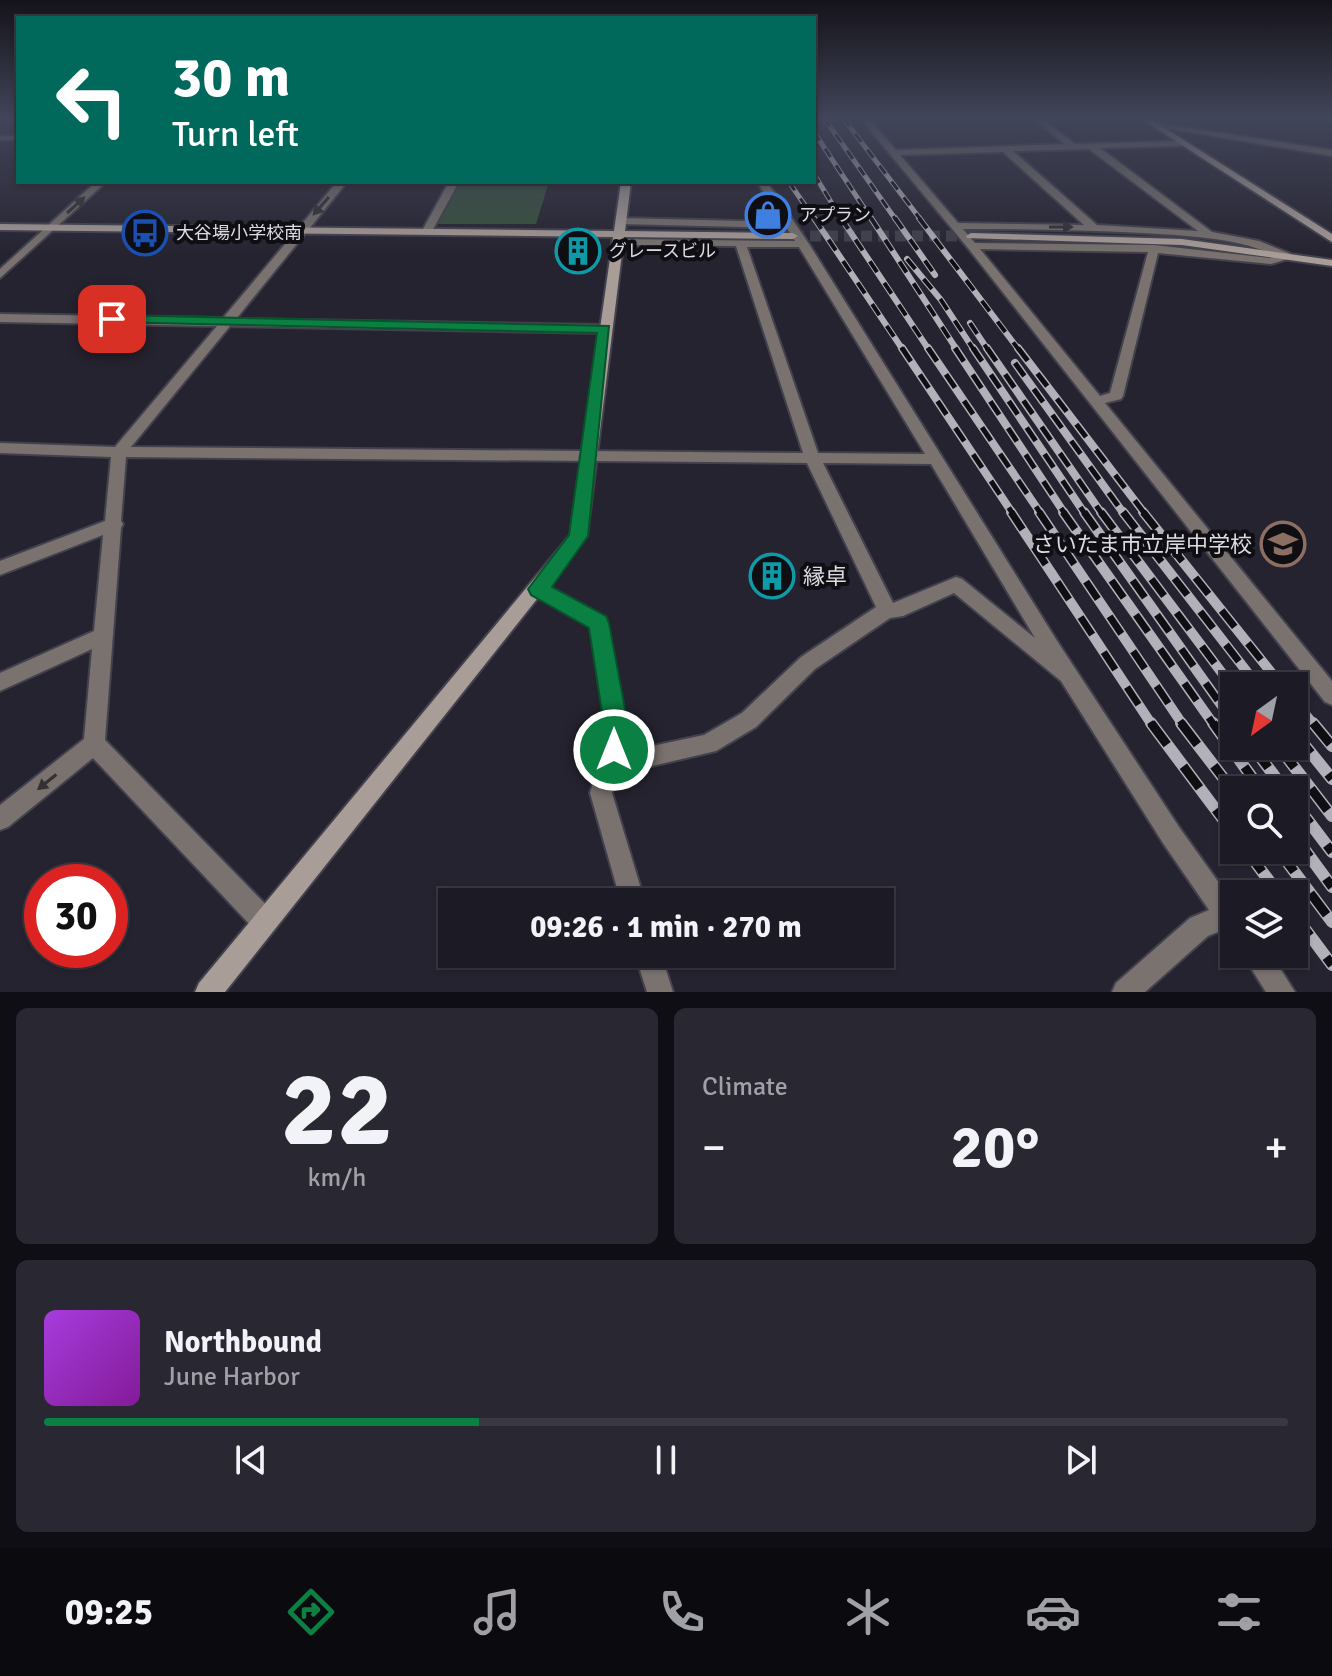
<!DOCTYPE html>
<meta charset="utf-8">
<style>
:root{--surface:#1c1a24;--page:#292731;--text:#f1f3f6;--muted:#a0a1a6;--line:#3a3841;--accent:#0b8043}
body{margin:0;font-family:Signika,"Noto Sans JP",sans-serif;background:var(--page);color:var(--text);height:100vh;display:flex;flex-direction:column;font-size:30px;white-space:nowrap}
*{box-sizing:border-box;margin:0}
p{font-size:26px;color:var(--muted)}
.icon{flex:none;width:44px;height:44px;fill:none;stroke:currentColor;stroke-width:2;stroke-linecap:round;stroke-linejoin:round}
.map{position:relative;height:992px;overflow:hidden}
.side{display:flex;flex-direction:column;gap:16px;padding:16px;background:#0f0e14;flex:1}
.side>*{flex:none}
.top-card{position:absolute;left:16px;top:16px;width:800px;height:168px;border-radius:0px;box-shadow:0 2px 6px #0004,0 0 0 2px var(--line);background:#00695c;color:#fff;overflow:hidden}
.needle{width:52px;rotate:213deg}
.controls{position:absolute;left:1220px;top:672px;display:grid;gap:16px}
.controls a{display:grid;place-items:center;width:88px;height:88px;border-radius:0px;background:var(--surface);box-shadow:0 2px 6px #0004,0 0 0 2px var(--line);font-size:40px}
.speed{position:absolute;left:24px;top:864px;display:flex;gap:16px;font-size:40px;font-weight:700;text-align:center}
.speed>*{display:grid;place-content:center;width:104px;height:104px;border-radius:50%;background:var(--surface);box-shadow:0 2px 6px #0004,0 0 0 2px var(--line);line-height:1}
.speed .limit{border:12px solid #d22;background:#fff;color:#111}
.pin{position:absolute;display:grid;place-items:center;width:68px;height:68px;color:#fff;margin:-34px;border-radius:16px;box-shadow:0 4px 12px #0006}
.me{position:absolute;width:88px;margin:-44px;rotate:0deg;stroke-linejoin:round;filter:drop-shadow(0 0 6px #0008)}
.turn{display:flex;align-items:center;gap:28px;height:168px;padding:0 24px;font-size:36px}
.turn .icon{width:104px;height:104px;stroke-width:2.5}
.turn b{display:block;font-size:56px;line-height:68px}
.big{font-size:60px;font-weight:700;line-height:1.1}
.side .tile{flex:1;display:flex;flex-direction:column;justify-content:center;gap:12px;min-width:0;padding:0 28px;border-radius:12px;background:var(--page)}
.side .dial{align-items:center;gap:0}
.dial b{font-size:104px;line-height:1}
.song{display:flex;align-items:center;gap:24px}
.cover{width:96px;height:96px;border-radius:12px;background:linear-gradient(135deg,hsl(280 70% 55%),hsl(290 70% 35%))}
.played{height:8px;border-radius:4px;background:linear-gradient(90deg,var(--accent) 35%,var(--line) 35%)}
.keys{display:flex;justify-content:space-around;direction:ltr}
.heat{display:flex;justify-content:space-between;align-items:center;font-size:44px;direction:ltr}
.side .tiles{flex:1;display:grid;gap:16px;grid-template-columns:1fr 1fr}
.tile:last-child{grid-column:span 2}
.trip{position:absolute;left:438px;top:888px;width:456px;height:80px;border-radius:0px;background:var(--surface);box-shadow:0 2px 6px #0004,0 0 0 2px var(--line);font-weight:700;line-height:80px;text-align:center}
.dock{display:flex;height:128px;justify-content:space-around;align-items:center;background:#0b0a0e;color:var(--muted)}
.dock .icon{width:56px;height:56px}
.dock .active{color:var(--accent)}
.dock b{font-size:36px;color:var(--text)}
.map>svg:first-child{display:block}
.green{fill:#38513c}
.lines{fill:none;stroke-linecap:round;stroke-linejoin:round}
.secondary-tunnel{stroke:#413f4b;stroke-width:11;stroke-dasharray:11 6;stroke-linecap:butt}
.street-casing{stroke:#43414d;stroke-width:4}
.secondary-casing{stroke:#43414d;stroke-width:4}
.street{fill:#79726e;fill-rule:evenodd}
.secondary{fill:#a99d97;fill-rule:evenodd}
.rail-far4-casing{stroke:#b2b1ba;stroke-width:5}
.rail-far3-casing{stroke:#b2b1ba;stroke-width:6}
.rail-far2-casing{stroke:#b2b1ba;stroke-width:8}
.rail-far1-casing{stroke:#b2b1ba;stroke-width:10}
.rail-casing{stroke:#b2b1ba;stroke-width:12}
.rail-far4{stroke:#0f0e13;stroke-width:3;stroke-dasharray:10;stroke-linecap:butt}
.rail-far3{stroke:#0f0e13;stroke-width:4;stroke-dasharray:13;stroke-linecap:butt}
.rail-far2{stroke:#0f0e13;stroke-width:5;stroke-dasharray:16;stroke-linecap:butt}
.rail-far1{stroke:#0f0e13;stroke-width:7;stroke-dasharray:21;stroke-linecap:butt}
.rail{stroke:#0f0e13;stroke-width:9;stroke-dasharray:27;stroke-linecap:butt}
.oneway{fill:#343133}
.route{fill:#0b8043;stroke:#07532c;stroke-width:2}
.labels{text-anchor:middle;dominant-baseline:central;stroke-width:8;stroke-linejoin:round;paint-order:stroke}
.far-poi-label{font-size:18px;fill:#dddce4;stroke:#0f0e13;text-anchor:start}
.poi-label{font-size:22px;fill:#dddce4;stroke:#0f0e13;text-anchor:end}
</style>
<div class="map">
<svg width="1332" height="992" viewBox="0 0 1332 992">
<rect width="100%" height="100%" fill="#262330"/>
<path class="green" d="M459 182H549L536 224H436Z"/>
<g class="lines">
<path class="secondary-tunnel" d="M793 236H971"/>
<g class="street-casing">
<path id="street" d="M860 118H868L896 150 1065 144 1032 118H1041L1075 144 1184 141 1185 143 1181 146 1100 148 1212 232 1259 241 1291 254V258L1271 264 1158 253 1123 396 1121 399 1105 403 1332 681V705L1325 702 968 248ZM1089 149 1198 231 1097 225 1013 151ZM1003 152 1084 225 958 223 900 155ZM963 229C1023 229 1083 230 1143 233 1188 236 1235 237 1277 256L1270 258 1154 245 975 243ZM980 249 1148 252 1110 393 1100 396Z
M1151 122 1332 150V156L1154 126Z
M0 136H18V140H0Z
M96 182H106L0 278V269Z
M337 182H347L236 319 604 325 610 329 604 333 230 326 131 447 803 453 736 246 618 245 613 242 618 239 795 241 787 228 621 224 616 221 621 218 783 222 757 182H767L809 244 1059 644 1179 827 1234 904V938L1223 930 1208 936 1145 992H1112L1116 983 1190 918 1209 910 1163 843 1061 681 954 593 903 616 890 618 815 669 756 727 716 751 652 766 621 761 612 793 645 902H621L590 793 603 750 606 725 590 627 532 594 529 589 532 584 538 582 544 584 606 618 626 725 625 742 652 746 704 735 742 713 801 657 876 607 807 463 126 457 121 521 123 524 121 528 105 740 273 912 277 921 273 930 264 934 255 930 93 758 8 827 0 830V805L84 739 92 649 0 691V673L94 631 103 535 0 575V561L105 521 111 457 0 453V443L115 447 217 326 0 322V314L223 318ZM747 247H799L925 454 818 453ZM823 463 931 464 1035 638 962 579 956 577 893 603Z
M449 182H459L432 231 423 233 422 231Z
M635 954H661L673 992H647Z
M1242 954H1271L1295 992H1266Z"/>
</g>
<g class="secondary-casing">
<path id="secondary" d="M1140 118H1149L1332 234V242Z
M621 182H631L625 231 793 233 798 236 793 239 624 237 587 536 225 992H195L199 983 571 534 613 237 0 230V224L614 231Z
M971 233 1182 239 1332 260V266L1182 245 967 238 966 236Z"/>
</g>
<use href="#street" class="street"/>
<use href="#secondary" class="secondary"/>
<g class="rail-far4-casing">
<path id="rail-far4" d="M824 118 896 220
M843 118 921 220
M814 132 872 220
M814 174 842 220
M789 182 815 220"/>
</g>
<g class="rail-far3-casing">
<path id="rail-far3" d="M814 218 903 350
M841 218 929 350
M871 218 957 350
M895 218 935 275
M919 218 1019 350
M907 259 941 300 974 350
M970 323 988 350"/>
</g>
<g class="rail-far2-casing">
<path id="rail-far2" d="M902 348 1013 514
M928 348 1041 514
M955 348 1065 514
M973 348 1085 514
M987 348 1102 514
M1018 348 1145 514
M1015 363 1124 514"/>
</g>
<g class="rail-far1-casing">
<path id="rail-far1" d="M1011 512 1152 725
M1039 512 1183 725
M1063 512 1214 725
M1084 512 1234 723
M1101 512 1234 689
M1123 512 1258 686
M1143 512 1282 686
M1294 700 1314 725"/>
</g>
<g class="rail-casing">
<path id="rail" d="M1151 723 1234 834
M1181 723 1234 792
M1213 723 1261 790
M1313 723 1332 746
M1294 732 1332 779
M1252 746 1285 790
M1278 746 1332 816
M1294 802 1332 852
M1294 835 1332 887
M1246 850 1279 894
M1278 850 1332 922
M1294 914 1332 965"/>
</g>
<use href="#rail-far4" class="rail-far4"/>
<use href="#rail-far3" class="rail-far3"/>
<use href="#rail-far2" class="rail-far2"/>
<use href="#rail-far1" class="rail-far1"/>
<use href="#rail" class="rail"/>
</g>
<defs><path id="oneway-solid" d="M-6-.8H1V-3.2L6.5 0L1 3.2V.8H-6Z" transform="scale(2)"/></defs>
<g class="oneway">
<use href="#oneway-solid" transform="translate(76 205) rotate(-42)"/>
<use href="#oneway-solid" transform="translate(321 206) rotate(131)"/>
<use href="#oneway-solid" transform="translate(1061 227)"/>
<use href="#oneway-solid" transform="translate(47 782) rotate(141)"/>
</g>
<linearGradient id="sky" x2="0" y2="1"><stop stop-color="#15131a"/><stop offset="0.46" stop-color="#414559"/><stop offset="1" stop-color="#414559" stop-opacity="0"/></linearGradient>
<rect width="1332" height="257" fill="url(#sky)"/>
<path class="route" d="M112 315 609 326 588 536 552 587 606 616 609 623 628 725 622 758 614 761 605 758 602 750 604 725 589 628 531 595 528 589 569 535 597 333 107 322 105 319Z"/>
<defs>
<g id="shop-ring" transform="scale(2.3)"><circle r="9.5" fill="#0f0e13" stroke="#3f7fe0" stroke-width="1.5"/><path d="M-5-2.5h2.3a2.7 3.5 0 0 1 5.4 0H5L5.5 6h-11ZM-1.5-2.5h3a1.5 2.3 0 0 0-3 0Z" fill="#3f7fe0"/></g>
<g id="bus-ring" transform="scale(2.3)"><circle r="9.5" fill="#0f0e13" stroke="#1a4fb4" stroke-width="1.5"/><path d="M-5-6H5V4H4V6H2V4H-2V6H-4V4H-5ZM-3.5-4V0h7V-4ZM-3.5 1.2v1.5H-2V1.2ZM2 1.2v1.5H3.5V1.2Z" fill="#1a4fb4"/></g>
<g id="building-ring" transform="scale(2.3)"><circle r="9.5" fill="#0f0e13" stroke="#0f9aa8" stroke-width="1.5"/><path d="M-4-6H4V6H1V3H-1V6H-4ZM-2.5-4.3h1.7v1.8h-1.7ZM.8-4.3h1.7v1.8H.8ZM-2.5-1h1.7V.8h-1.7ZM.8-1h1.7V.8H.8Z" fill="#0f9aa8"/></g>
<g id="school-ring" transform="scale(2.3)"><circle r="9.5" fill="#0f0e13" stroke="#8d6e63" stroke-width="1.5"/><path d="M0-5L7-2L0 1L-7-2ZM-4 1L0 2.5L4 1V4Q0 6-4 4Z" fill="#8d6e63"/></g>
</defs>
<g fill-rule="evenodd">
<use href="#shop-ring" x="768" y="215"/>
<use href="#bus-ring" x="145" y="233"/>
<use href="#building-ring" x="578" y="251"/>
<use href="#school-ring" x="1283" y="544"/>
<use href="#building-ring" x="772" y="576"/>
</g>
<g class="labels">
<g class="far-poi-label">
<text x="799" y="215">アプラン</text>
<text x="176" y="233">大谷場小学校南</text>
<text x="609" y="251">グレースビル</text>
</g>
<g class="poi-label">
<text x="1252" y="544">さいたま市立岸中学校</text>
<text x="803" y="576" text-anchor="start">縁卓</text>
</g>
</g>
</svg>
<div class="controls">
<a><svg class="needle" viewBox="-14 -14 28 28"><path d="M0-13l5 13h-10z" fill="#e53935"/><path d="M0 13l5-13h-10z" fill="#a0a1a6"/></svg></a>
<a><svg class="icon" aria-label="search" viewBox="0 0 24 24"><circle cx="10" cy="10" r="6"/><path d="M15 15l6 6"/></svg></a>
<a><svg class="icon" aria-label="layers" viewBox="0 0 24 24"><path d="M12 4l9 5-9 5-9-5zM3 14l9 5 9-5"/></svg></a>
</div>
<div class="speed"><div class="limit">30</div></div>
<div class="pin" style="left:112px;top:319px;background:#d93025"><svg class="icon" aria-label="arrive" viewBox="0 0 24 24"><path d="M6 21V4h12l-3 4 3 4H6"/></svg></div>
<svg class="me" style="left:614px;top:750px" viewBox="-20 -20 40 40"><circle r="17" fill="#0b8043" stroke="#fff" stroke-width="3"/><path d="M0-11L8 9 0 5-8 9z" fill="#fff"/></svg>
<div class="trip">09:26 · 1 min · 270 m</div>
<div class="top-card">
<div class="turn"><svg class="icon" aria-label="left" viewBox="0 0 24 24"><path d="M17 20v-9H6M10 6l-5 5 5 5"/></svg><div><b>30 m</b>Turn left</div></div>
</div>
</div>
<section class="side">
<div class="tiles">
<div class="tile dial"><b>22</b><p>km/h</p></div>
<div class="tile"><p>Climate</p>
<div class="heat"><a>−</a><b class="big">20°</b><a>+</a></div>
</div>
<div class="tile">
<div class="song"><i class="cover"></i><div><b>Northbound</b><p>June Harbor</p></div></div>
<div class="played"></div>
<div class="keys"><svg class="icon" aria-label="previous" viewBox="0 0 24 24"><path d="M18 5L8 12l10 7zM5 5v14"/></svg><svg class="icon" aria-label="pause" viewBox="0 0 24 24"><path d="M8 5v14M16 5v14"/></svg><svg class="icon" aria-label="next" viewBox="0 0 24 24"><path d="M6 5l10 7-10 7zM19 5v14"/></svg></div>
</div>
</div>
</section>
<nav class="dock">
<b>09:25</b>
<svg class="icon active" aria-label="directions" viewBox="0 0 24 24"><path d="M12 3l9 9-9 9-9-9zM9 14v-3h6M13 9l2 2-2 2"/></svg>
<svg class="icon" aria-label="music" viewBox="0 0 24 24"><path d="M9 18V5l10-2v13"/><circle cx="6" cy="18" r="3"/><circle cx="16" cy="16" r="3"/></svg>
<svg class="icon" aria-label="phone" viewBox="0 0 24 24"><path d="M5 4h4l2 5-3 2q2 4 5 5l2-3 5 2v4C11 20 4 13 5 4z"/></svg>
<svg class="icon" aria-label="climate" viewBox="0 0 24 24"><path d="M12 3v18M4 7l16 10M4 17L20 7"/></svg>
<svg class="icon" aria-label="car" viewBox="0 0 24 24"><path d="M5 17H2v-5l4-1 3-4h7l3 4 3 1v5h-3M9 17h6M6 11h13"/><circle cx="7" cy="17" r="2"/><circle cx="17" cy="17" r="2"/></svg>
<svg class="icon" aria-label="filters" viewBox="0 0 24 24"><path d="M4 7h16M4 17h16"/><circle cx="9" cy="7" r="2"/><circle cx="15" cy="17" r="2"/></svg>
</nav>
